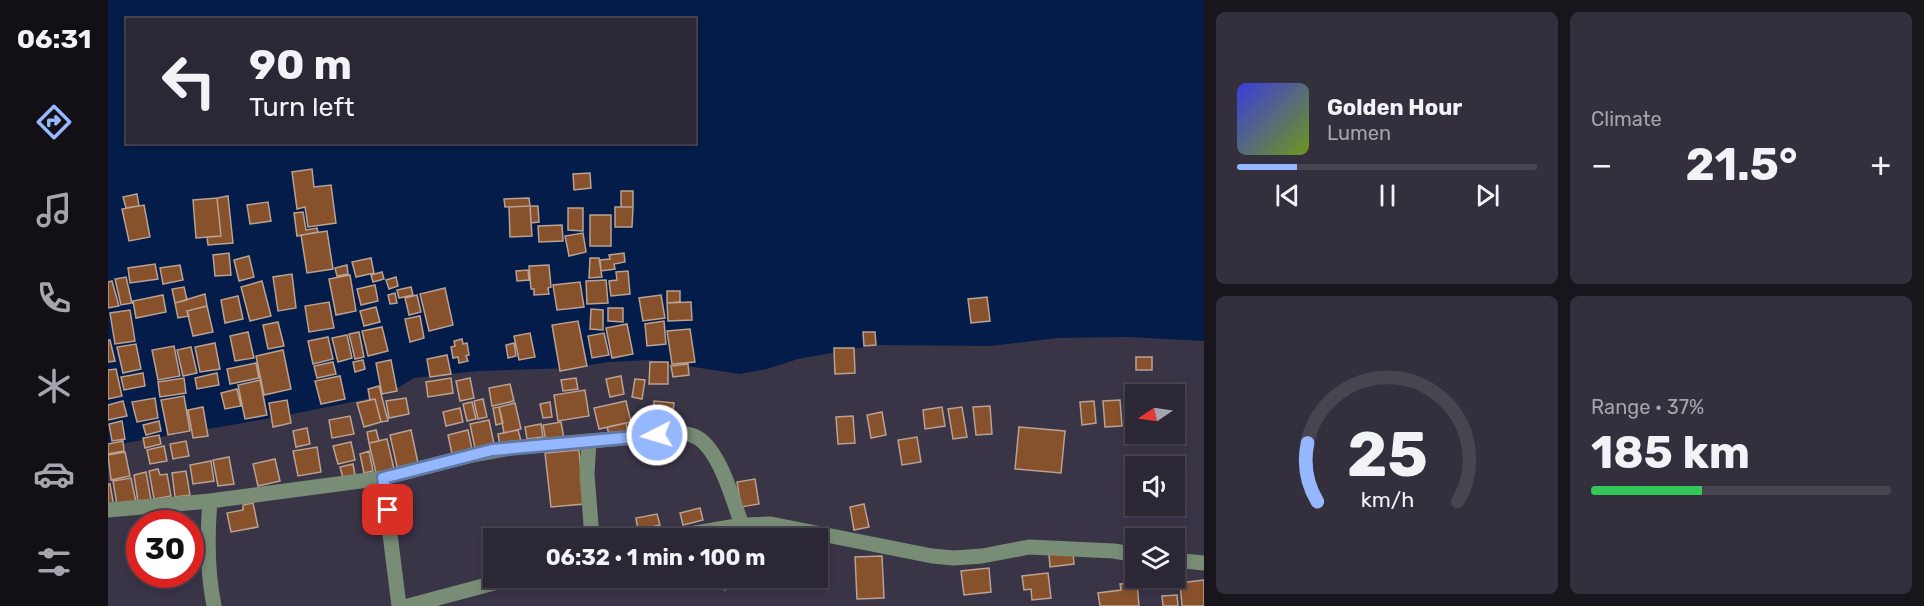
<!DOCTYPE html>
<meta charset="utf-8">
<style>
:root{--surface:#2c2735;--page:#342f3d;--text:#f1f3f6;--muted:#a6a5ad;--line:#484450;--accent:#95b7fd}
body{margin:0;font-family:Rubik,sans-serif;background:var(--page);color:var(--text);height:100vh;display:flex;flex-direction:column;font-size:22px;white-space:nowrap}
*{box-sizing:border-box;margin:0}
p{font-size:20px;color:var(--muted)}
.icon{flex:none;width:33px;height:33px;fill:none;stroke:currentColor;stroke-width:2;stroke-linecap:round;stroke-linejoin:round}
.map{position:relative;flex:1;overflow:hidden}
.drawer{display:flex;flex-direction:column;gap:12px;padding:12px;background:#18151d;width:720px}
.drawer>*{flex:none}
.top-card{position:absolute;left:18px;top:18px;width:570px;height:126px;border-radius:0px;box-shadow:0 3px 9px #0003,0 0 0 2px var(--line);background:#2c2735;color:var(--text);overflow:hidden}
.needle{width:39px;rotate:257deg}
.fabs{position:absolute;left:1017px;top:384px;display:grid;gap:12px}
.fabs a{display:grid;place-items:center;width:60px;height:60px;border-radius:0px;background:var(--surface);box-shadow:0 3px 9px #0003,0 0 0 2px var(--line);font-size:30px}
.speed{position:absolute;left:18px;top:510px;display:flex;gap:12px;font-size:30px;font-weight:700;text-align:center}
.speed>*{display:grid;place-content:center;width:78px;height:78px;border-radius:50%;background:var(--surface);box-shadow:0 3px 9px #0003,0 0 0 2px var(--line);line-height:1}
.speed .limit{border:9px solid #d22;background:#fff;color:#111}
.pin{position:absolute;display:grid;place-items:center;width:51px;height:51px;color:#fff;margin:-26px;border-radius:12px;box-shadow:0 3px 9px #0006}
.me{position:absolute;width:66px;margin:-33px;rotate:265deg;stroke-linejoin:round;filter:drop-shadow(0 0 4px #0008)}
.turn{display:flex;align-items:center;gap:21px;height:126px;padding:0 24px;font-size:27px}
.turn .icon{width:78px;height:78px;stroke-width:2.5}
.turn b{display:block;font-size:42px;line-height:51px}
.big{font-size:45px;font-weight:700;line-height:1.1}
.drawer .widget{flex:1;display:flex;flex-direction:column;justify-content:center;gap:9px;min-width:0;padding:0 21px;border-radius:9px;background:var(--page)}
.drawer .dial{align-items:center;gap:0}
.dial svg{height:156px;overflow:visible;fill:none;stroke:var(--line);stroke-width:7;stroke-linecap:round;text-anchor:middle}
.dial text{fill:var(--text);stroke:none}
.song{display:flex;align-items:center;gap:18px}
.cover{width:72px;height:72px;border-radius:9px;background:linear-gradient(135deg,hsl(240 70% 55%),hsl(80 70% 35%))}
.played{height:6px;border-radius:3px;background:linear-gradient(90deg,var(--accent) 20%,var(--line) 20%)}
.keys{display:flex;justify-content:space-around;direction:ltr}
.heat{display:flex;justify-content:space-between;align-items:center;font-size:33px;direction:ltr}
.charge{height:9px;border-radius:4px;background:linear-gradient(90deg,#34c759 37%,var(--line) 0)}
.drawer .tiles{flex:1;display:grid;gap:12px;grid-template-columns:repeat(2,1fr)}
.trip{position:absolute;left:375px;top:528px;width:345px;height:60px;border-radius:0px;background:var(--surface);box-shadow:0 3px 9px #0003,0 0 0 2px var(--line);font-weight:700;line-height:60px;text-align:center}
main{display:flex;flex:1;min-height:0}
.dock{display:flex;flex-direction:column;width:108px;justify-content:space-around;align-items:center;background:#121015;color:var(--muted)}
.dock .icon{width:42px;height:42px}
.dock .on{color:var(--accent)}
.dock b{font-size:27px;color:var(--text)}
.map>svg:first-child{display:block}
.water{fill:#041c49;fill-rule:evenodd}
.building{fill:#87512b;stroke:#b9a294;stroke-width:1.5}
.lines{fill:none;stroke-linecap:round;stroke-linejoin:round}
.minor{stroke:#788c76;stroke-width:15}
.route-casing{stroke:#6177a4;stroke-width:15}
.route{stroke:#95b7fd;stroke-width:10}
</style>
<main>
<nav class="dock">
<b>06:31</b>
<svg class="icon on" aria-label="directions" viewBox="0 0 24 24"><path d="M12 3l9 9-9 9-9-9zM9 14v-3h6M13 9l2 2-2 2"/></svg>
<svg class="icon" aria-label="music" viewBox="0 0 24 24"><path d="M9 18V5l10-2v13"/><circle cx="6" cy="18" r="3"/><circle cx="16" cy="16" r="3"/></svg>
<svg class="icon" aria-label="phone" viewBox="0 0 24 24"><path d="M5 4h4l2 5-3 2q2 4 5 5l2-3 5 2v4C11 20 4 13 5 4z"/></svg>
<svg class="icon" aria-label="climate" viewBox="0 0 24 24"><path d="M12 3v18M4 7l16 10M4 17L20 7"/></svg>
<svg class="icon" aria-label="car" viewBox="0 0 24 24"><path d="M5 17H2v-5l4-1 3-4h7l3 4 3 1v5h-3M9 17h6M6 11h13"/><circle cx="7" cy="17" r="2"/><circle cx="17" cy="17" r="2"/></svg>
<svg class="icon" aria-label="filters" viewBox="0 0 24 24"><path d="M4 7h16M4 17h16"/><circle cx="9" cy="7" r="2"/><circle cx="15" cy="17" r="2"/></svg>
</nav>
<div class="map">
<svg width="1096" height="606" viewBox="0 0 1096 606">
<rect width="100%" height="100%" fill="#3a3447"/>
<path class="water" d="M0 0H1096V341L1020 337 950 338 882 346 768 345 690 359 659 369 631 374 541 360 501 362 463 368 370 371 306 378 278 395 170 417 0 446ZM20 20H586V142H20Z"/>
<path class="building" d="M204 169 206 187 223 185 228 223 200 227 197 207 189 209 184 172Z
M482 173 483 188 466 190 465 174Z
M513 191H525V207H513Z
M29 194 31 206 18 208 15 197Z
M120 196 125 243 100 245 99 237 113 236 109 198Z
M109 198 113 236 88 238 85 200Z
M421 198 422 206 397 207 396 199Z
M160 202 163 221 142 224 139 205Z
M36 205 42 237 21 241 14 209Z
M422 206H430L431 222 423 223Z
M422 206 424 236 402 237 401 207Z
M507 207H525L524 227H507Z
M460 208H475V231L460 230Z
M195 212 198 230 209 228 210 232 189 236 186 213Z
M482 215H503V246H482Z
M454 225 455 241 431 242 430 226Z
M219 231 225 269 199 273 193 235Z
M475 233 478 252 461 256 457 236Z
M121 253 123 275 107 276 105 255Z
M516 253 517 262 506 264 507 269 493 271 492 260 502 259 501 255Z
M141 256 146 277 131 281 126 260Z
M263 258 266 273 248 277 244 262Z
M482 258H491L494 277 481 278Z
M47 264 50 279 22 283 20 268Z
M72 265 75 280 55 284 52 268Z
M239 265 240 274 229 276 227 268Z
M441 265 443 287 440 288 441 294 426 295V289H423L421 266Z
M420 270 421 280 409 281 408 271Z
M520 271 522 294 503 296 501 281 509 280 508 272Z
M274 272 276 279 265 282 263 275Z
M184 274 188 308 170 311 165 277Z
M242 275 248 311 228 315 221 279Z
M18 277 24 303 13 305 7 279Z
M288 277 290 286 281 289 278 280Z
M498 280 500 303 479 304 478 281Z
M4 281 11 306 0 308V282Z
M154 281 163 316 142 321 133 287Z
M472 282 476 307 449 310 445 285Z
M267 285 270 301 253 305 249 289Z
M76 287 79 300 67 303 64 289Z
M303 287 305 295 291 298 289 290Z
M337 288 345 325 321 331 312 294Z
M559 291H572V302L559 303Z
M287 293 289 303 282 304 280 295Z
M97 294 99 306 79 311 81 316 70 318 67 303Z
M55 295 58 312 28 318 25 301Z
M309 295 313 312 301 315 297 298Z
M553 295 557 318 535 321 531 298Z
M130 296 135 319 117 323 113 300Z
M879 297 882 321 863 323 860 299Z
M221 302 226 328 201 332 197 306Z
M583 302 584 320 560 321 559 303Z
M99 306 105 332 85 336 79 311Z
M268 307 272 322 256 326 252 311Z
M500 308H515V322L500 321Z
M483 309 495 310V330L482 329Z
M22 310 27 341 7 344 2 313Z
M312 316 316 338 302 342 297 319Z
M470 321 479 366 452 371 444 325Z
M556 321 558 344 539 346 537 324Z
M170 322 176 346 160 349 155 325Z
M519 324 525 354 504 358 498 328Z
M274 327 280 351 260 356 254 331Z
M582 329 587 362 564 364 559 331Z
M140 332 146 358 127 361 122 336Z
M251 332 256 357 247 359 241 334Z
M755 332H767L768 345 756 346Z
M422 333 427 357 411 360 406 336Z
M496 333 501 355 484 358 480 336Z
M239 335 244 358 230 362 224 338Z
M220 337 225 359 205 364 200 341Z
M354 339 355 344 359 343 361 355 358 356 360 361 351 363 350 357 345 358 343 347 347 346 346 341Z
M0 340H2L7 361 0 362Z
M107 343 112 369 92 372 87 347Z
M406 343 408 356 400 358 398 345Z
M28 344 33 369 15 373 9 347Z
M66 346 72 376 50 380 44 350Z
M83 347 89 373 75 376 69 350Z
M726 348H746L747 373 727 374Z
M175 350 183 389 156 395 148 356Z
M339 355 343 374 322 377 319 359Z
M1028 357H1044V370H1028Z
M255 360 257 369 247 372 245 362Z
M283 360 289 391 274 394 268 363Z
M225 362 228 374 209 378 206 366Z
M542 362H560V384H541Z
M148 363 151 378 122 384 119 369Z
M580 364 581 375 565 377 563 366Z
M8 369 14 396 0 399V370Z
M35 373 37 386 16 390 13 377Z
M109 373 111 385 89 389 87 378Z
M232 376 237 399 213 404 207 381Z
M513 376 516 394 502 397 498 379Z
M76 378 78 393 52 397 50 382Z
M343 378 345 393 320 397 318 382Z
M362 378 366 398 352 401 348 381Z
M468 378 470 389 455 391 453 380Z
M527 379 537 380 534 399 524 397Z
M152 380 159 415 137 419 130 385Z
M402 384 406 401 384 406 381 388Z
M271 386 280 421 273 422 267 399 262 400 260 389Z
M129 389 133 406 117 409 113 393Z
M477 390 481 416 450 421 446 395Z
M1068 393 1069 423H1066V394H1048Z
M76 396 82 431 60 435 53 400Z
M1028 396V429H1026L1025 397Z
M47 398 50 418 29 422 24 402Z
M298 398 301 414 281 418 278 401Z
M267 399 273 422 256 427 249 403Z
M375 399 379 417 370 419 366 401Z
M179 400 183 423 165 427 161 403Z
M1012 400 1014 426 997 427 995 401Z
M15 401 19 416 0 420V405Z
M518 401 523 422 491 429 486 408Z
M546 401 566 403 563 432 544 430Z
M986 401 988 423 974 425 972 402Z
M364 402 368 419 359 421 355 404Z
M442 402 444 417 435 418 432 404Z
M407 403 413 429 396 433 391 407Z
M882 406 884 434 868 435 865 407Z
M95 407 100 436 85 438 80 410Z
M391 407 395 423 388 425 385 408Z
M834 407 837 426 817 429 815 410Z
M854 407 859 437 845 439 840 409Z
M352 408 355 422 338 426 335 412Z
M774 412 778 435 763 438 759 415Z
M242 416 246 434 224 438 221 420Z
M745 416 747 443 730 444 728 417Z
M381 420 386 444 367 448 362 424Z
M14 421 17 439 4 441 1 424Z
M51 421 53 431 38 435 35 425Z
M453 422 456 439 438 442 435 425Z
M518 423 520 434 502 438 499 427Z
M433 424 435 437 419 439 417 427Z
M911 427 957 431 953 473 907 469Z
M199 428 202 444 188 447 185 431Z
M268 430 271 441 261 443 259 432Z
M303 430 310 463 289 467 282 435Z
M360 430 364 449 344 454 340 435Z
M410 430 413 441 392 446 390 434Z
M51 435 53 444 37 448 35 438Z
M809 437 813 462 794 465 790 440Z
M279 439 286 469 268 473 261 443Z
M15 441 16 451 0 454V444Z
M78 441 81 456 65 459 62 444Z
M243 442 247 460 230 464 225 446Z
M56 446 59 461 42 464 39 450Z
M209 447 213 472 190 476 185 451Z
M471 450 476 504 443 507 437 453Z
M261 451 265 471 256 473 252 454Z
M17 452 22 476 3 480 0 455Z
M121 457 126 484 110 486 105 460Z
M167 459 172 481 150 486 145 464Z
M103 461 106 481 85 484 82 465Z
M245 464 247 475 235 478 232 467Z
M1058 466H1076L1077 479H1066V466Z
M50 469 52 475 59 474 63 496 46 499 41 471Z
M78 471 82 495 67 497 64 473Z
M38 472 43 500 30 502 26 475Z
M23 478 28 502 9 505 5 481Z
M647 479 651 504 633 507 629 482Z
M0 484H2L6 507 0 508Z
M145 503 150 527 123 532 119 513 135 510V505Z
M756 504 761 527 746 530 742 507Z
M592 508 595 520 575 525 572 513Z
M549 514 552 525 530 530 528 518Z
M86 523 91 546 82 547V524Z
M965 552 966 564 942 567 941 554Z
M774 556 776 598 749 599 747 557Z
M881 568 883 592 856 595 853 571Z
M940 573 943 598 924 600 923 589 916 590 914 576Z
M613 578H643L644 585 616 590Z
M1096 580V606H1074L1072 583Z
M1029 583 1031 606H992L990 593 1013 590 1012 584Z
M1069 595 1070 606H1055L1054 596Z"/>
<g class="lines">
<path class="minor" d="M481 441 479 474 484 538
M275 478 291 606
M102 501C99 536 99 571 106 606
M0 510 102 501 275 478 364 455 402 448 572 433C576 434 582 434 586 436 611 446 625 501 634 525
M559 538 634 525 663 524 824 556 846 558 874 556 921 547 1006 551 1028 555
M1066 560 1096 563
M300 606 405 578"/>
</g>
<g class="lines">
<g class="route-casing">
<path id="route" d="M280 510 275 478 384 450 549 435"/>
</g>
<use href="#route" class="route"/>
</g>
</svg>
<div class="fabs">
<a><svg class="needle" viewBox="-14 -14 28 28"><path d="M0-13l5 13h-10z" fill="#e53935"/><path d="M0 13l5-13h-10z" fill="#a6a5ad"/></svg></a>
<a><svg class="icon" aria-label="sound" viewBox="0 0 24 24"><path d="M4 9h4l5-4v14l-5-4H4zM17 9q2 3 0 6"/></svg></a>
<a><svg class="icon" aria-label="layers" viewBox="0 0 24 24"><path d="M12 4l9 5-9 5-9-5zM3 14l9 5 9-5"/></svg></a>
</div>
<div class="speed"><div class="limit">30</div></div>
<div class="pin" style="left:280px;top:510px;background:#d93025"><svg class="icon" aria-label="arrive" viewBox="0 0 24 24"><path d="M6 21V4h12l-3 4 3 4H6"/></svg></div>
<svg class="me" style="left:549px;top:435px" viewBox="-20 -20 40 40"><circle r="17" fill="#95b7fd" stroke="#fff" stroke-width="3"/><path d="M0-11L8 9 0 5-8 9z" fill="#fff"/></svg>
<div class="trip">06:32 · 1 min · 100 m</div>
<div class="top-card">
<div class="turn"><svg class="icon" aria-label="left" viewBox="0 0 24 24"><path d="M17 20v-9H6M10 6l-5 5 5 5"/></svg><div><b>90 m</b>Turn left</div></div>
</div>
</div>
<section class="drawer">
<div class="tiles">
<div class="widget">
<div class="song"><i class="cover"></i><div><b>Golden Hour</b><p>Lumen</p></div></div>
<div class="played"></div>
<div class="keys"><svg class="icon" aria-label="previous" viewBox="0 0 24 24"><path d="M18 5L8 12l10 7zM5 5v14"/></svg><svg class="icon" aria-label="pause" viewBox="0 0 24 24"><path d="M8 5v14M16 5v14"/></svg><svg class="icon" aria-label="next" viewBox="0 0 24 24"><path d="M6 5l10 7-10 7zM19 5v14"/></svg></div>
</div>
<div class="widget"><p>Climate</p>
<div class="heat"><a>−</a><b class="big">21.5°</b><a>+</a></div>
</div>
<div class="widget dial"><svg viewBox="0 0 100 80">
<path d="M14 69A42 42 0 1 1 86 69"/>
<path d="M14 69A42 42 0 0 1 9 39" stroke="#95b7fd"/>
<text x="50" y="56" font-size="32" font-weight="700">25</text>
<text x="50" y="72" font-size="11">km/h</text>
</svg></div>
<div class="widget"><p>Range · 37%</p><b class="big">185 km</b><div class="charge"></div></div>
</div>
</section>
</main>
